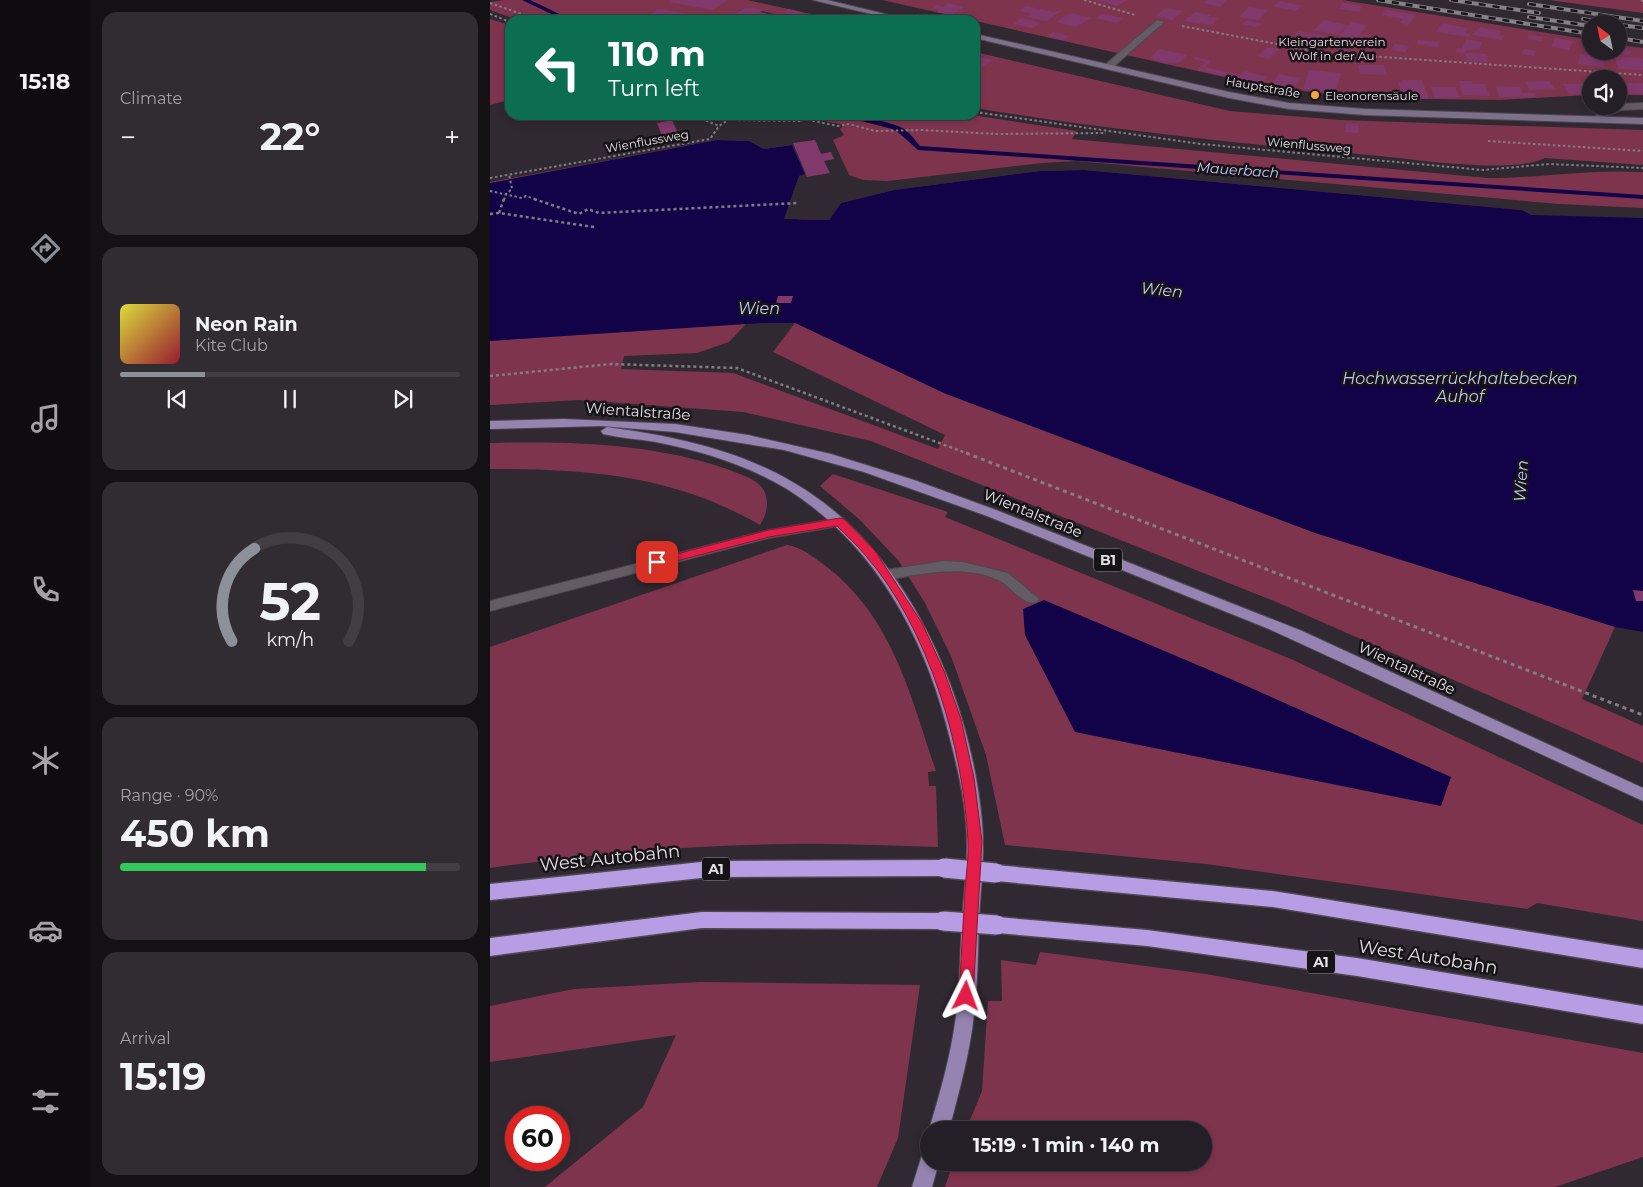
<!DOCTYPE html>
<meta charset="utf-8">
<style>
:root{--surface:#241f26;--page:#302c32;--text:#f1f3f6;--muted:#a3a2a7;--line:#413d43;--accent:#8c9099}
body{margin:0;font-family:Montserrat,sans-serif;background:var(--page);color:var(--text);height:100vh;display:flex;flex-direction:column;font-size:19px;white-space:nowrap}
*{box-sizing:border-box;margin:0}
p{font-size:16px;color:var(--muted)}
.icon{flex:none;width:28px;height:28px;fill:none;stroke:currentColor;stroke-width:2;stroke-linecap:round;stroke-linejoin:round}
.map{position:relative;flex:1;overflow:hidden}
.panel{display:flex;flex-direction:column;gap:12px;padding:12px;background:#141115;width:400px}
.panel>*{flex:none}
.guide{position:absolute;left:15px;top:15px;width:475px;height:105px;border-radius:15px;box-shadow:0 2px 8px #0003,0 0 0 1px var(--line);background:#0b6e4f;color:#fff;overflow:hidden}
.needle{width:32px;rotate:327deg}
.buttons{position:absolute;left:1092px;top:15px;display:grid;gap:10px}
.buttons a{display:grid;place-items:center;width:45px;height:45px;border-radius:50%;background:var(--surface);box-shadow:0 2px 8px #0003,0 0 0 1px var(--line);font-size:25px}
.speed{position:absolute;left:15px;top:1106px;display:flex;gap:10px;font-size:25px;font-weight:700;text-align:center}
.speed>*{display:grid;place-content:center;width:65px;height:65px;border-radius:50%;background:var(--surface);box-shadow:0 2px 8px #0003,0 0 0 1px var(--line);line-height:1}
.speed .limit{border:8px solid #d22;background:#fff;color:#111}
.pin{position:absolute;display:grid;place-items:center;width:42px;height:42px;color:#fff;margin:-21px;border-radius:10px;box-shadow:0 2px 8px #0006}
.me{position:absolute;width:55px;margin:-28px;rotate:3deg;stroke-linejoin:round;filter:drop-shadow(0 0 4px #0008)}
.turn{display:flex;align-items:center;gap:18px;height:105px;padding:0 20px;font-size:22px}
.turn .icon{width:65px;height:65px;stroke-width:2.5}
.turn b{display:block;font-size:35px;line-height:42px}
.big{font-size:38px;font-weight:700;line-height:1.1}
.panel .tile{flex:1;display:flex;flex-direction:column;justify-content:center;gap:8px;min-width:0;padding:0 18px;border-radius:15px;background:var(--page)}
.panel .dial{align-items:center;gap:0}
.dial svg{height:130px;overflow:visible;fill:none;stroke:var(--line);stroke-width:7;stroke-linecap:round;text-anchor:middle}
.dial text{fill:var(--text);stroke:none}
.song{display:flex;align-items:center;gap:15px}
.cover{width:60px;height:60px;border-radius:8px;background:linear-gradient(135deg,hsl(60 70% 55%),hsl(350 70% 35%))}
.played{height:5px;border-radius:2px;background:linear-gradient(90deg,var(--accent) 25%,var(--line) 25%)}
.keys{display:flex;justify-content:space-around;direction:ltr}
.heat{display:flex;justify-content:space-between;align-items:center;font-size:28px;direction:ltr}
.charge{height:8px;border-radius:4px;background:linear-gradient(90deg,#34c759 90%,var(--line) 0)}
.trip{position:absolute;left:430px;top:1121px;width:292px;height:50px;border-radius:25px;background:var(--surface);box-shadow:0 2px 8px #0003,0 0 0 1px var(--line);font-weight:700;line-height:50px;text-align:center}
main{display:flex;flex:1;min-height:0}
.menu{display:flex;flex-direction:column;width:90px;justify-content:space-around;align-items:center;background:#0e0c0f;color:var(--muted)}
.menu .icon{width:35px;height:35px}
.menu .on{color:var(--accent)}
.menu b{font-size:22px;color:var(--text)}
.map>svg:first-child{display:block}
.green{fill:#7f344d}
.water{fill:#120349}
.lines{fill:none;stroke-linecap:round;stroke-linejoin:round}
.stream{fill:#120349;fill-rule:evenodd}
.building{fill:#81396b}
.service-casing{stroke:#4d474e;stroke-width:2}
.secondary-casing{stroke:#4d474e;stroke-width:2}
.primary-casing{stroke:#4d474e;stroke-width:2}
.motorway-casing{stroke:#4d474e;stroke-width:3}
.path-far2{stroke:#827c83;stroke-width:2;stroke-dasharray:2.5 2.5;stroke-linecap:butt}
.path-far1{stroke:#827c83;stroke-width:2.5;stroke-dasharray:3 3;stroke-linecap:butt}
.path{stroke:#827c83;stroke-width:3;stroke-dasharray:4 4;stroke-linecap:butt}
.service{fill:#645c65;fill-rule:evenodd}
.secondary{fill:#7d708b;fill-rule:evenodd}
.primary{fill:#9583b1;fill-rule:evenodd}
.motorway{fill:#b69de4;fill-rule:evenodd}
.rail-casing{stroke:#868087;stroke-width:4}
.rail{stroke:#161317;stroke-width:2.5;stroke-dasharray:7;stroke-linecap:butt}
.motorway-bridge-casing{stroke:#4d474e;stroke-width:22;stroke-linecap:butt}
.path-bridge-far1{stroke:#827c83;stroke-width:2;stroke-dasharray:2.5 2.5;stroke-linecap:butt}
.path-bridge{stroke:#827c83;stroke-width:2.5;stroke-dasharray:3 3;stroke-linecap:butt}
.motorway-bridge{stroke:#b69de4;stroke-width:19}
.route{fill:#e11d48;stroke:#92132f}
.poi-dot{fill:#f7a149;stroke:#161317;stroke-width:2}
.labels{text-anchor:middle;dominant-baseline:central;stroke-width:5;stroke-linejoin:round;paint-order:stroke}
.far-park-label{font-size:12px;fill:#f0d6dc;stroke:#161317}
.far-street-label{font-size:12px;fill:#e3dee4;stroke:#161317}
.far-poi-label{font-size:12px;fill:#e3dee4;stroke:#161317;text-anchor:start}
.far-water-label{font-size:14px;font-style:italic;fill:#c4caf4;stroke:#161317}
.shield{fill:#161317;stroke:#a6a1a6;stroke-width:1}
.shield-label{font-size:14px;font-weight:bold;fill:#e3dee4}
.street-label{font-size:15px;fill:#e3dee4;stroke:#161317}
.water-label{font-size:16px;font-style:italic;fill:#c4caf4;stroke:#161317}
.near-street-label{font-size:18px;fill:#e3dee4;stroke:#161317}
</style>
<main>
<nav class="menu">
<b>15:18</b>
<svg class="icon on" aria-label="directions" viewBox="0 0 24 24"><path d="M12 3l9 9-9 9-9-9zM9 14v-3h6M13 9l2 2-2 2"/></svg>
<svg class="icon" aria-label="music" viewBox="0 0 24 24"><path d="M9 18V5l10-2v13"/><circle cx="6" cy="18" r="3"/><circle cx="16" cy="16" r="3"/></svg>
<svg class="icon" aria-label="phone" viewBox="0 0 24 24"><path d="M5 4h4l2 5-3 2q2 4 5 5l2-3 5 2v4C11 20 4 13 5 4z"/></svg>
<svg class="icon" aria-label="climate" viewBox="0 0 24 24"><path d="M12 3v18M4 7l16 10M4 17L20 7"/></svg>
<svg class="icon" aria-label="car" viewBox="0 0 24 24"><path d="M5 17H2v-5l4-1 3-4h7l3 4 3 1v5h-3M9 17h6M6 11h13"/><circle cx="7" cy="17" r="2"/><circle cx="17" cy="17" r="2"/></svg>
<svg class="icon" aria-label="filters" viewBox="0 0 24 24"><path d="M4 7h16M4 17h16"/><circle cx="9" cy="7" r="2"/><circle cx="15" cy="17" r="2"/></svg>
</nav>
<section class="panel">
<div class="tile"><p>Climate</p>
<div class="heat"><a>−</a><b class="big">22°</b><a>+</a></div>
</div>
<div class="tile">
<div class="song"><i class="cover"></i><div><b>Neon Rain</b><p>Kite Club</p></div></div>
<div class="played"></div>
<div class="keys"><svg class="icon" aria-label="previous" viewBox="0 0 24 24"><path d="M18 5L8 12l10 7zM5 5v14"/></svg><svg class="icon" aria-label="pause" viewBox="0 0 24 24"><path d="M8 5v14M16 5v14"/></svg><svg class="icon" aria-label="next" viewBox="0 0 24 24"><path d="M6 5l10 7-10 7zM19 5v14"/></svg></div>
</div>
<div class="tile dial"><svg viewBox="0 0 100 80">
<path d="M14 69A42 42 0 1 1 86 69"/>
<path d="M14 69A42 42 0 0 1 28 12" stroke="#8c9099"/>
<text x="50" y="56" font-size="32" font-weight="700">52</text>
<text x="50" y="72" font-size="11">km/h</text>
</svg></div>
<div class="tile"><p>Range · 90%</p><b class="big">450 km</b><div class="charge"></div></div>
<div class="tile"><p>Arrival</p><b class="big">15:19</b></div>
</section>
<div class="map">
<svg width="1153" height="1187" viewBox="0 0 1153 1187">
<rect width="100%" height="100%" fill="#302932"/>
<path class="green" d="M14 0H257L348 20H298L300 18 256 7 235 20H28L0 10V2Z
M392 0H852L1101 40V51H1129V45L1153 48V95H1129V79H1101V95L1008 100 870 98 774 86Z
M1059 0H1153V13Z
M0 19 20 25V102L15 101 0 105Z
M485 52 740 111 851 120 1153 130V165L1055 158C1022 174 929 160 890 156 755 144 619 130 485 108Z
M306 115H482L587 131 582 139 997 178C1051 178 1099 169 1153 172V208L1069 204 587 161 552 163 398 181 373 180 359 175 343 140 354 135 350 129 354 125Z
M227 140 259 141 274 149 302 145 315 174 309 176 256 324 239 342 207 353 134 356 131 369 243 373 448 449 455 435 283 352 305 323 309 219 339 220 351 203 404 190 550 171 594 170 1032 210 1041 215 1125 627 1092 699 1153 726V763L784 601 381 441 253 412 89 400 0 405V182Z
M0 443C79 441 162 443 237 469 249 474 266 478 273 489 280 501 277 514 270 525 184 475 97 469 0 469Z
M343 474 458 512 455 517 801 659 1153 825V921L1047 903 1037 909 716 864 515 845 496 755 461 656 435 603 408 560 369 519 330 486Z
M297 545C311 547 322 556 333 564 402 615 420 694 446 771L438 772 439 786H446L448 847C399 846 349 843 300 844 200 845 99 854 0 868V647Z
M550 952 716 974 1153 1053V1157L1065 1187H455L463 1163 714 1162V1130H476L492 1091 498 1001H512L511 960 546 965Z
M210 982 430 985 408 1138 387 1187H55L153 1107 186 1035 0 1062V1006L84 989Z"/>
<path class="water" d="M227 140 259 141 274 149 302 145 315 174 309 176 294 219 339 220 351 203 404 190 550 171 594 170 1032 210 1041 215 1153 218V632L1125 627 825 533 456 394 305 323H272L0 341V183Z
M554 600 743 680 961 777 951 806 585 732 535 635 533 609Z"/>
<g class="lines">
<path class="stream" d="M32 0H40L82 20H74Z
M348 115C363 115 401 121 414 129 420 133 425 140 430 146L1153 195V199L428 150 409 133 402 129Z"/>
</g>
<path class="building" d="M182 0H238L223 10 179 2Z
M606 0H638L626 6Z
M717 0H737L730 7 713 3Z
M790 1 812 6 805 11 783 6Z
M458 3 474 7 462 15 446 12 450 9 444 8 447 5 453 7Z
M852 3 872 6 869 12 849 9Z
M536 6 564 12 572 10 557 21 537 17 540 13 529 11Z
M256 7 274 10 270 12 301 18 235 20Z
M759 7 778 10 768 20 749 17Z
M676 8 693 11 682 20 665 16Z
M168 9 213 16 207 20 153 18Z
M299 9 314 13 309 16 293 12Z
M896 10 926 15 918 25 910 23 913 19 892 15Z
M705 12 721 15 719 17 728 18 721 25 694 21Z
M581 13 601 18 586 27 566 22Z
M612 14 633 18 627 23 605 18Z
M532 18 551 23 542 28 523 24Z
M757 20 773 24 768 27 752 24Z
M834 20 858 25 847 35 824 30Z
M862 22 877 25 870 34 881 36 877 39 851 37 852 35H849Z
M952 23 978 28 975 33 980 34 978 37 946 32Z
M990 27 1011 31 1009 35 1014 36 1012 40 981 35Z
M808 31 837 36 844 39 840 42 804 35Z
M563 32 579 36 573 40 557 36Z
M1039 35 1053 37 1051 41 1037 39Z
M1065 38 1083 41 1079 50 1061 47Z
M851 39 863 41 856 50 845 48Z
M976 39 992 42 989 50H976L975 53 965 52 967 48 972 49Z
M928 40 949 42 948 47 926 44Z
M904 44 919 46 916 52 901 50Z
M777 47 789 49 780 59 768 56Z
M1129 48 1142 51 1139 55 1123 52 1129 51Z
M669 49 697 55 688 63 679 62 677 64 660 58Z
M1034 49 1046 51 1044 56 1032 54Z
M975 53 996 54 998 62 977 61Z
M1090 54 1114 57 1113 67 1088 64Z
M485 55 503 60 485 72Z
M706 57 721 61 715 67 750 75 755 71 777 77 769 84 707 70 716 62 703 59Z
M1124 57 1151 58 1153 60V70L1129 69Z
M868 65H894L897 75 870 74Z
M819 70 851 73 845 93 813 89Z
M789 74 811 78 803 88 781 84Z
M912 80H932L939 99 914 98 908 82H912Z
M969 81H981L983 84H995L1000 96 973 95Z
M1059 81 1065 89 1040 90 1035 82Z
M1129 83H1153V94H1131Z
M1073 84H1101V94H1079Z
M1006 86 1030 87 1032 93H1044L1046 97H1009Z
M941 87H965L970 98H945Z
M894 91 904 92 906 98H896Z
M182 120 188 133 172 136 167 123Z
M856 123 869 125 868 133 855 132Z
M325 140 331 154 341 152 344 159 334 161 340 173 317 177 303 143Z
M288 296H303L301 303H286Z
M1143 590 1153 591V601H1146Z"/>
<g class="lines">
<g class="service-casing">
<path id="service" d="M667 20 674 22 621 69H615V65Z
M1153 103V109L1131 110 1103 122 1099 119 1129 104Z
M350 518 357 522 355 525 279 538 0 611V601L279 530Z
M454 561 473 562 518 573 549 599 547 602C532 607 521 585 508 580 473 564 432 574 396 580L389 575 396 570Z"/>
</g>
<g class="secondary-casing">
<path id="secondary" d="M323 0H337L420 20H406Z
M485 34 739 92 799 103 875 109 1153 118V124L875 115 799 109 739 98 485 38Z"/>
</g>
<g class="primary-casing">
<path id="primary" d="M74 419 185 424 258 435 341 454 424 480 506 510 812 631 1153 788V801L779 629 497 516 374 472 294 450 185 432 111 426 0 429V421Z
M117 427C182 436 247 449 304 483 417 548 481 697 492 822 495 854 491 886 489 918 488 950 488 982 484 1014 480 1053 469 1092 459 1130H439C450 1093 461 1055 466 1016 470 985 470 953 472 922 474 889 479 856 476 823 474 794 467 766 460 739 436 639 386 545 297 489 257 465 212 451 166 442 148 439 130 438 113 434L111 431Z
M439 1152V1162H449L442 1187H422L432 1155Z"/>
</g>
<g class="motorway-casing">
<path id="motorway" d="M454 860 460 863 463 868 460 873 454 876 221 877 0 900V884L221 861Z
M506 865 783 891 1153 950V968L783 907 506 881 500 878 497 873 500 868Z
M212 912 453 913 460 915 462 921 460 927 453 929 212 928 0 956V938Z
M507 917 657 930 867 958 1153 1006V1024L867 976 657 946 507 933 500 931 498 925 500 919Z"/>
</g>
<path class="path-far2" d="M594 0 645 15
M1151 0 1153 1
M0 3 49 20
M0 14 20 22
M692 26 834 53 1153 75
M485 112 711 144 993 170 1059 164 1153 168
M202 115 229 126
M293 115 348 126 359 124 385 131 432 130 506 134 616 133
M998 141 1153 151
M0 178 220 139 229 126 238 120 311 121
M14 200 16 194 22 189 19 174"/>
<path class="path-far1" d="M9 213 14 199
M0 214 9 213 104 227
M0 376 121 364 247 368 479 454"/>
<path class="path" d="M476 453 1153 715"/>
<use href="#service" class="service"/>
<use href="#secondary" class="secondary"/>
<use href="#primary" class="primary"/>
<use href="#motorway" class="motorway"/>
<g class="rail-casing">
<path id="rail" d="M888 0 1101 34
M961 0 1049 13
M1039 4 1153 21
M1039 17 1101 26
M1093 19 1123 24
M1131 25 1153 28
M1129 38 1153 42"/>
</g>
<use href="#rail" class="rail"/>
<g class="motorway-bridge-casing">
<path id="motorway-bridge" d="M454 868 506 873
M453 921 507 925"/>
</g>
<path class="path-bridge-far1" d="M311 121 319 115
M0 191 32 198 36 196 48 200"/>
<path class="path-bridge" d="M44 199 89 214 98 209 109 213 308 203"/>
<use href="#motorway-bridge" class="motorway-bridge"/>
</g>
<path class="route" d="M350 518 354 519 385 551 432 623 454 671 471 719 484 778 492 842 483 996 481 1001 476 1003 471 1001 469 996C471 961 473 926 475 890 476 874 479 857 478 841 473 746 439 629 376 556 367 545 357 536 347 526L279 537 167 566 162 562 167 559 279 530Z"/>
<circle class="poi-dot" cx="825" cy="95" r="5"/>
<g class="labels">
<g class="far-park-label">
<text x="842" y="41">Kleingartenverein<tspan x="842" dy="14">Wolf in der Au</tspan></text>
</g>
<g class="far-street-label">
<text transform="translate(773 87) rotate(10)">Hauptstraße</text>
<text transform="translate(157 141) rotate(-10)">Wienflussweg</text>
<text transform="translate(819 145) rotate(5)">Wienflussweg</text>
</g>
<g class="far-poi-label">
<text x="835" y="95">Eleonorensäule</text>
</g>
<g class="far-water-label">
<text transform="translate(748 170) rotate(4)">Mauerbach</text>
</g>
<g class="shield">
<rect x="604" y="548.5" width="28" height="23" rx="4"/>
<rect x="212" y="857.5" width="28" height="23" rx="4"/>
<rect x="817" y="950.5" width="28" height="23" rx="4"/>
</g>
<g class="shield-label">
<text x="618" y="560">B1</text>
<text x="226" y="869">A1</text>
<text x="831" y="962">A1</text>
</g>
<g class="street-label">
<text transform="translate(148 411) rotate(4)">Wientalstraße</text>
<text transform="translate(543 513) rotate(22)">Wientalstraße</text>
<text transform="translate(917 668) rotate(25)">Wientalstraße</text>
</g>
<g class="water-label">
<text transform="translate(672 290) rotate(6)">Wien</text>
<text x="269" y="308">Wien</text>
<text x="970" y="378">Hochwasserrückhaltebecken<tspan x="970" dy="18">Auhof</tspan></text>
<text transform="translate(1031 481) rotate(-86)">Wien</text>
</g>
<g class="near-street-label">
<text transform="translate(120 858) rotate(-6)">West Autobahn</text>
<text transform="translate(938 957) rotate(9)">West Autobahn</text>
</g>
</g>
</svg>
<div class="buttons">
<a><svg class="needle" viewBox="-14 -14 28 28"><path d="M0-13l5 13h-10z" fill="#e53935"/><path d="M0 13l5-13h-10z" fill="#a3a2a7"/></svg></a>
<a><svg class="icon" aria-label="sound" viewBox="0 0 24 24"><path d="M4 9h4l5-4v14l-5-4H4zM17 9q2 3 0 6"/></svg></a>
</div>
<div class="speed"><div class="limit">60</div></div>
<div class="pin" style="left:167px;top:562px;background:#d93025"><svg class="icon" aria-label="arrive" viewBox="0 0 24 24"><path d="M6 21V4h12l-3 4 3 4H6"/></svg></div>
<svg class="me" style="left:476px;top:996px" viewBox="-20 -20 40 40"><path d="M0-17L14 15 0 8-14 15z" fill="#e11d48" stroke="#fff" stroke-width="4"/></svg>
<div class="trip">15:19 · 1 min · 140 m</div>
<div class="guide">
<div class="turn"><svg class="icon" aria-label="left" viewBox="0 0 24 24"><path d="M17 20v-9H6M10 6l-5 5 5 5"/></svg><div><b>110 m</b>Turn left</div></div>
</div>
</div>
</main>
